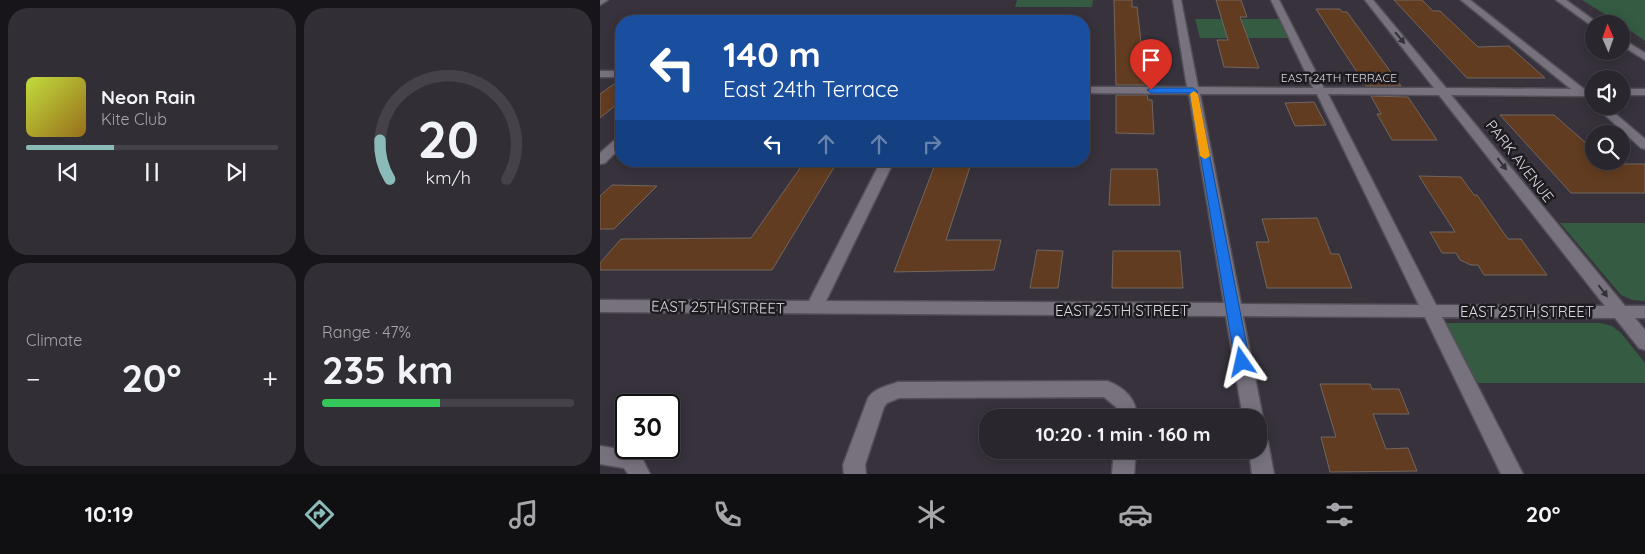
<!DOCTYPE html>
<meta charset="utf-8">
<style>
:root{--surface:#29262d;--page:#312e35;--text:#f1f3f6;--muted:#a5a5aa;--line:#454349;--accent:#8bbbb9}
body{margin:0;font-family:Quicksand,sans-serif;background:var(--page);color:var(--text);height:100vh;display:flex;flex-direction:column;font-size:19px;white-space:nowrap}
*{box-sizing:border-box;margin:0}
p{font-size:16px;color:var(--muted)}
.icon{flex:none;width:28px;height:28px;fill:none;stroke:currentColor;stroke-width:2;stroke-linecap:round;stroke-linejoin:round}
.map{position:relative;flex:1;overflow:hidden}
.panel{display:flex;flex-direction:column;gap:8px;padding:8px;background:#171519;width:600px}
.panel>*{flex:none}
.guide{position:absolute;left:15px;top:15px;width:475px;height:152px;border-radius:20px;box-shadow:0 2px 12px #0003,0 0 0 1px var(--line);background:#1a4fa0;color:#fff;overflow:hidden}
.needle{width:32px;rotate:358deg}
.buttons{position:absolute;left:985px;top:15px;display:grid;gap:10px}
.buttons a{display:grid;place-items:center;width:45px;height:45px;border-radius:50%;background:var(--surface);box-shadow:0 2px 12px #0003,0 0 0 1px var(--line);font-size:25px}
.speed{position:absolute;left:15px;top:394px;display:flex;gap:10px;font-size:25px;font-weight:700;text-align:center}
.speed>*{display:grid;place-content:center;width:65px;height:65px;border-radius:50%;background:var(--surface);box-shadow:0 2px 12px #0003,0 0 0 1px var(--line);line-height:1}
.speed .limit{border:2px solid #111;border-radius:8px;background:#fff;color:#111}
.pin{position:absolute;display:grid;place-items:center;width:42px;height:42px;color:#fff;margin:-51px -21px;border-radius:50% 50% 50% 0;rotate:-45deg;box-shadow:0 0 5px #0007}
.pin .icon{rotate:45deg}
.me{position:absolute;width:55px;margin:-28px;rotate:349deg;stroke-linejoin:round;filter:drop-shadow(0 0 4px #0008)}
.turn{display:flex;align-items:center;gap:18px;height:105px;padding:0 25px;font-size:22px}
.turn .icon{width:65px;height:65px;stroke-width:2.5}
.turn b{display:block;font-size:35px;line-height:42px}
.lanes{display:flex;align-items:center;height:48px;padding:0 25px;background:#0003;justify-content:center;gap:25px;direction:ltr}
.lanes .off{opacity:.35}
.big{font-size:38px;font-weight:700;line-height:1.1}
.panel .card{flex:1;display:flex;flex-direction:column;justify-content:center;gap:8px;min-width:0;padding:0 18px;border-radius:20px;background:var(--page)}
.panel .dial{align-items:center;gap:0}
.dial svg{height:130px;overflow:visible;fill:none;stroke:var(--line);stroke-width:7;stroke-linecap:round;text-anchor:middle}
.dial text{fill:var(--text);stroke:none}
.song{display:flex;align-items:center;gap:15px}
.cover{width:60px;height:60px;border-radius:8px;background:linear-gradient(135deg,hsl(70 70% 55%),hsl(40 70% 35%))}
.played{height:5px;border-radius:2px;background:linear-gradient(90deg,var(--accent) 35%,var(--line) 35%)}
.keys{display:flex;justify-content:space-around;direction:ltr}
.heat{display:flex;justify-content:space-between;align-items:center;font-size:28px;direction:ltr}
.charge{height:8px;border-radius:4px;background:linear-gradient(90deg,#34c759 47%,var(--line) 0)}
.panel .tiles{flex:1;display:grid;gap:8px;grid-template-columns:repeat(2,1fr)}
.trip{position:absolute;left:379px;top:409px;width:288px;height:50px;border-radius:20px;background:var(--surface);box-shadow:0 2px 12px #0003,0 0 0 1px var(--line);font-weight:700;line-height:50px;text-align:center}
.tabs{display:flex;height:80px;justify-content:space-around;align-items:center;background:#100f12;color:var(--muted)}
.tabs .icon{width:35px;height:35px}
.tabs .on{color:var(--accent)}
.tabs b{font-size:22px;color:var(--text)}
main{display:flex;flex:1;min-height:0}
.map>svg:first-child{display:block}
.green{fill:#355b43}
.building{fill:#613c20;stroke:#72665f}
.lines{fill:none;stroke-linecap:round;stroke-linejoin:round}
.minor-casing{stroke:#534f57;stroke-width:3}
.minor{fill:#78727e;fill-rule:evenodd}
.oneway{fill:#343137}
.route{fill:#1a73e8;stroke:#114b97}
.slow{fill:#f59e0b}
.labels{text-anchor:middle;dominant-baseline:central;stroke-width:5;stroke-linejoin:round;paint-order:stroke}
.far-street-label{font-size:12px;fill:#dad7dd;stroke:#1d1b1f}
.street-label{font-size:15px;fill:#dad7dd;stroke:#1d1b1f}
</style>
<main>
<section class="panel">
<div class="tiles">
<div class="card">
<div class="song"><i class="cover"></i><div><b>Neon Rain</b><p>Kite Club</p></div></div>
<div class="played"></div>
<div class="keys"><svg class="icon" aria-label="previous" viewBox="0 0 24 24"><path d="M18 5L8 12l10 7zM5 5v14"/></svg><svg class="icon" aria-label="pause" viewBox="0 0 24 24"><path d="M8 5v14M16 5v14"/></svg><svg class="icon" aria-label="next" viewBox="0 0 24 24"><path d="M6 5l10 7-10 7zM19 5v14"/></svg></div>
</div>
<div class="card dial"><svg viewBox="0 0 100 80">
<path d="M14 69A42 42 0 1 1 86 69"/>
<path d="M14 69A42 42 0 0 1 8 45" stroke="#8bbbb9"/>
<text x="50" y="56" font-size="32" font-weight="700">20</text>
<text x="50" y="72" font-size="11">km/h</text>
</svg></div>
<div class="card"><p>Climate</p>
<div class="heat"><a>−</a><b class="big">20°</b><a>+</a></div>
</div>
<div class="card"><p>Range · 47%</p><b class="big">235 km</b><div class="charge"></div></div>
</div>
</section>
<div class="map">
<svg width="1045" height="474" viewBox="0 0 1045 474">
<rect width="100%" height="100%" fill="#37323c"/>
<path class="green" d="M417 0H493L492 7H415Z
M982 0H1045V41L1021 24Z
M595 19H680L689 38H600Z
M960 223H1045V301L1032 300 1021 295Z
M843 323H1001L1012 326 1021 333 1045 363V383H874Z"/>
<path class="building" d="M514 0H532V7H537L546 85H516Z
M616 0H641L647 17H640L659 68 624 67 617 40H628Z
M794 0H822L833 11H840L878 47 909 46 945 78H867Z
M716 9H740L742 12H747L801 86H766Z
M21 79V101L0 118V94Z
M516 95H547L548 100H552L554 134 516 133Z
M771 96 808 97 837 140H792L777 114H781Z
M714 102 726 125 695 126 685 103Z
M900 115H954L994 150V161H1006L1009 164H1045V193H971Z
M203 164H236L172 270H0V263L21 239 151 238Z
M334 167H370L346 240H401L394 270 294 272Z
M511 169H557L560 205H509Z
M819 176 861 177 874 195H877L908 239H921L947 275H884L878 265H871L860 260 856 253H842L830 232H855Z
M12 185 57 186 14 229H0V196Z
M717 218 731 254H739L752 288H667L656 242H669L662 219Z
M437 250 463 251 458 288H430Z
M513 251H580L583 288H512Z
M720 384H770L772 389H799L809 414H773L786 449 808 448 817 471 730 472 721 437H736Z"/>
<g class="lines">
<g class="minor-casing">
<path id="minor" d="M0 0H8L0 5Z
M573 0H581L598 87 713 88 671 0H679L724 88H834L765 0H773L846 88 971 89 861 0H870L984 89H994V95L983 96 851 95 1025 306H1045V318H1035L1045 330V350L1039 348 1015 318 842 317 923 474H901L825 317 643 316 663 418 658 425V418H643L626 316 0 312V300L209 301 281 161H294L226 301 624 303 589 94 484 93V87H587ZM600 94H717L819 305 641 304ZM728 94 839 95 1005 306 836 305Z
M956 0H966L999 24H994V26H992Z
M1021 38 1045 53V60L1021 45Z
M0 71H21V77H0Z
M1021 89H1045V95H1021Z
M994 105 1006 106 1045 139V149L1041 148Z
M21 137V147L5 163 0 164V153L17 138Z
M507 381C524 387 537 399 537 418H517L516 407 504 397 299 398 287 403 284 407 265 465 266 474H244L243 465 268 398C275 388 287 386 298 382Z
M658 433 665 436 668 442 674 474H652L649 450H658Z
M0 446 39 452 50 474H28L24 468 0 464Z
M514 450H536L534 474H512Z"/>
</g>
<use href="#minor" class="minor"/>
</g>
<defs><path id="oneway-solid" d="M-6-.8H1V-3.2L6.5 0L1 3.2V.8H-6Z" transform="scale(1.25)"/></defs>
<g class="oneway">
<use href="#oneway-solid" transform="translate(800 38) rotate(50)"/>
<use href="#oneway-solid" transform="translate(902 164) rotate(52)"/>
<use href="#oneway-solid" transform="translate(1003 291) rotate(52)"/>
</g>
<path class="route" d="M593 88 597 91 650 362 647 366 642 368 638 366 635 362 590 93H551L547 90 551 88Z"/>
<path class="slow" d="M594 91 598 94 610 156 605 159 600 156 590 94Z"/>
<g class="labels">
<g class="far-street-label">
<text x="739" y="77">EAST 24TH TERRACE</text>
</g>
<g class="street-label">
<text transform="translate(920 161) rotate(52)">PARK AVENUE</text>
<text transform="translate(118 307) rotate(1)">EAST 25TH STREET</text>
<text x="522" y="310">EAST 25TH STREET</text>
<text x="927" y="311">EAST 25TH STREET</text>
</g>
</g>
</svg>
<div class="buttons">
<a><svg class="needle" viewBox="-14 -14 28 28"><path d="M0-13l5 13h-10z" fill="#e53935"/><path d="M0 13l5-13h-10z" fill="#a5a5aa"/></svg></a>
<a><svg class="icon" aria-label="sound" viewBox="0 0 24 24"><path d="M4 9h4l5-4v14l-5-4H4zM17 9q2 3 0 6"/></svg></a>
<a><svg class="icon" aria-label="search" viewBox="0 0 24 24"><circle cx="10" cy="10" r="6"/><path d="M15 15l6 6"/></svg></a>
</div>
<div class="speed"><div class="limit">30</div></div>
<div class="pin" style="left:551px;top:90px;background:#d93025"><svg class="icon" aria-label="arrive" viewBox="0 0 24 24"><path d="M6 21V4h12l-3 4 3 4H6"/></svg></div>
<svg class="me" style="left:642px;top:362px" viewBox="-20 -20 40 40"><path d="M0-17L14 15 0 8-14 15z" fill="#1a73e8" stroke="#fff" stroke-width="4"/></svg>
<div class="trip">10:20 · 1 min · 160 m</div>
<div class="guide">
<div class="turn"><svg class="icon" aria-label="left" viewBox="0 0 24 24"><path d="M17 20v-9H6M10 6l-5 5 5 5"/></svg><div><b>140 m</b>East 24th Terrace</div></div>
<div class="lanes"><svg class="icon" aria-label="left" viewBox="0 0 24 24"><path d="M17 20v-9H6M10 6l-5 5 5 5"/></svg><svg class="icon off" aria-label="ahead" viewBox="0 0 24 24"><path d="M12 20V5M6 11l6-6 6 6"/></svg><svg class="icon off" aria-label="ahead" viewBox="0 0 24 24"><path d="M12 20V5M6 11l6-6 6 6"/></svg><svg class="icon off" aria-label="right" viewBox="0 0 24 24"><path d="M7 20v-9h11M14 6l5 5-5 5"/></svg></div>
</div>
</div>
</main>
<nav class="tabs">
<b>10:19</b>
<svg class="icon on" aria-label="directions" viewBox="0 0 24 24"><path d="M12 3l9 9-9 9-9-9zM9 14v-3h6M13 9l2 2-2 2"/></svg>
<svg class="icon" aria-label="music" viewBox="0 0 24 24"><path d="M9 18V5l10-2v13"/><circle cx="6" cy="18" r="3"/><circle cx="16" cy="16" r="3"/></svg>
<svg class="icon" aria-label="phone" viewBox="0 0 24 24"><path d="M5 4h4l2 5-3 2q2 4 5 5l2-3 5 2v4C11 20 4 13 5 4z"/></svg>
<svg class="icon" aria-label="climate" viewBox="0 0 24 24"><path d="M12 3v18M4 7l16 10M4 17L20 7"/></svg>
<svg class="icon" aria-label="car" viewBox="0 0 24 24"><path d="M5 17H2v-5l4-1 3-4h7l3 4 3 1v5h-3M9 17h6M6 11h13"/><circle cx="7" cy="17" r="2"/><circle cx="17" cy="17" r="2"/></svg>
<svg class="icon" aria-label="filters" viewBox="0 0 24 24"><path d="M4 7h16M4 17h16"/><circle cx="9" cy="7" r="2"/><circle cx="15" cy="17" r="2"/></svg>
<b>20°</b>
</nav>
